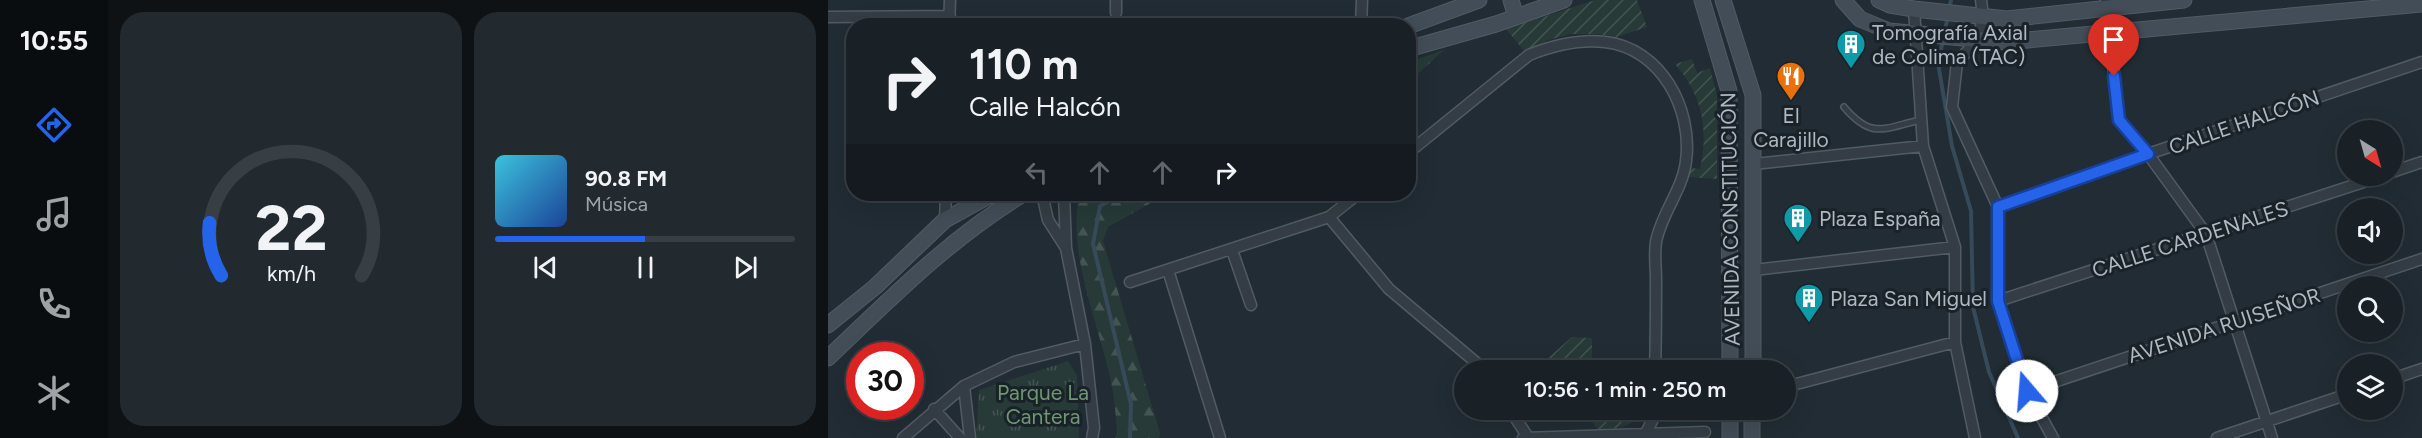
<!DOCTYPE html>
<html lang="es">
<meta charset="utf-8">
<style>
:root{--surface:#192127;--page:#22292f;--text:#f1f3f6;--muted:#9fa3a7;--line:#373e44;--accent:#2563eb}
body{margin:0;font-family:Figtree,sans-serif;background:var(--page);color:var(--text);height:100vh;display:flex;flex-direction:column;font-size:22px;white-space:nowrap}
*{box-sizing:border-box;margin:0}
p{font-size:20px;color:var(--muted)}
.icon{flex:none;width:33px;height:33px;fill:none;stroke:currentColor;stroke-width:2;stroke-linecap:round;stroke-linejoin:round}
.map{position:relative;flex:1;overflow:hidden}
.sheet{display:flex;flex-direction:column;gap:12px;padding:12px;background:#0e1215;width:720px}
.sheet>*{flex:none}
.top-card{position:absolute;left:18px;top:18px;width:570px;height:183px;border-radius:24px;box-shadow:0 6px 24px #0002,0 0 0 2px var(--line);background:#192127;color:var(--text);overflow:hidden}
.needle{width:39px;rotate:143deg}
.tools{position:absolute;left:1509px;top:120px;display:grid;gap:12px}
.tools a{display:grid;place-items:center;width:66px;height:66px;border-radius:50%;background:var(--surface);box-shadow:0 6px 24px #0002,0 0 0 2px var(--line);font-size:30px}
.speed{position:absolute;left:18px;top:342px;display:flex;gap:12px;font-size:30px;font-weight:700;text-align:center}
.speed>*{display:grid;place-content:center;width:78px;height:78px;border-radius:50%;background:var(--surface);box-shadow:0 6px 24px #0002,0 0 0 2px var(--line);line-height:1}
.speed .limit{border:9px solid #d22;background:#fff;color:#111}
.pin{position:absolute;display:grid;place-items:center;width:51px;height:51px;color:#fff;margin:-62px -26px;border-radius:50% 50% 50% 0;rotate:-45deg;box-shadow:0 0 6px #0007}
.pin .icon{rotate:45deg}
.me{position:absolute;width:66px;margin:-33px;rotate:342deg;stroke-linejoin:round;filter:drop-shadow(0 0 4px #0008)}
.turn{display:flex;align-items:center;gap:21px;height:126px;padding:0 24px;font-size:27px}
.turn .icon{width:78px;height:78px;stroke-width:2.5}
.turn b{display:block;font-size:42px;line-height:51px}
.lanes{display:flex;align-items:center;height:57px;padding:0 24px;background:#0003;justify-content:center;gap:30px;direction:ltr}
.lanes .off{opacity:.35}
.sheet .widget{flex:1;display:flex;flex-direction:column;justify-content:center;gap:9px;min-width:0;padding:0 21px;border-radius:24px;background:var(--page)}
.sheet .dial{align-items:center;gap:0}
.dial svg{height:156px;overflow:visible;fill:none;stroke:var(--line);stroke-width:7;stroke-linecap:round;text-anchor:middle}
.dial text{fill:var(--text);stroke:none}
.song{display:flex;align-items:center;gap:18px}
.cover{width:72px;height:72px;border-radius:9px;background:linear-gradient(135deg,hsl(190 70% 55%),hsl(220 70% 35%))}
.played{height:6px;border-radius:3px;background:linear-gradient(90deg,var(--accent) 50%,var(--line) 50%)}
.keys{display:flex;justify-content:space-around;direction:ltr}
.sheet .tiles{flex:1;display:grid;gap:12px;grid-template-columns:repeat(2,1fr)}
.trip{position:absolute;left:626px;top:360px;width:342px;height:60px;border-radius:30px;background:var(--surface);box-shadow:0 6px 24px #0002,0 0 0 2px var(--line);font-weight:600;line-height:60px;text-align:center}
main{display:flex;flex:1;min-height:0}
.tab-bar{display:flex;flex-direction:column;width:108px;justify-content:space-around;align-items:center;background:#0a0d10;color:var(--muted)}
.tab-bar .icon{width:42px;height:42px}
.tab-bar .on{color:var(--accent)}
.tab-bar b{font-size:27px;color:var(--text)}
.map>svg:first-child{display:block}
.forest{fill:url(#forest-firs)}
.park{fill:url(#park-tufts)}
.garden{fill:url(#garden-furrows)}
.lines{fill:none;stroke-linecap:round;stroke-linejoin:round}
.stream{stroke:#364a5a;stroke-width:4}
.lane-casing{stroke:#515b63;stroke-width:8}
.street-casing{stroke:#515b63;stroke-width:13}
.secondary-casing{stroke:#515b63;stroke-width:17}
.lane{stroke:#343d45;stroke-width:5}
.street{stroke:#343d45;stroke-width:10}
.secondary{stroke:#424d57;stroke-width:15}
.route-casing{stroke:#184099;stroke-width:15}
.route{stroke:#2563eb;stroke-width:10}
.labels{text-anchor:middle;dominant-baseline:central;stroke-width:6;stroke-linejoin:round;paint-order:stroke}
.poi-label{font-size:21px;fill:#aeb8c2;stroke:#1a2229;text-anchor:start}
.street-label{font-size:21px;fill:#aeb8c2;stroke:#1a2229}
.park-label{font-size:21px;fill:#709672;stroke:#1a2229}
</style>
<main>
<nav class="tab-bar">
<b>10:55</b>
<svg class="icon on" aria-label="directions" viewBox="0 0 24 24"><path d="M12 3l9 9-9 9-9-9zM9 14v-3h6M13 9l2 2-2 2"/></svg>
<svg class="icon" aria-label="music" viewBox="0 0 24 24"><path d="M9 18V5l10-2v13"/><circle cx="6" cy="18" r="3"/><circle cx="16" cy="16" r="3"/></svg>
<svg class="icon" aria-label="phone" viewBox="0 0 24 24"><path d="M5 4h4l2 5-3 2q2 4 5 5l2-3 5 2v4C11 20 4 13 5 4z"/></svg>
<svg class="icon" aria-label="climate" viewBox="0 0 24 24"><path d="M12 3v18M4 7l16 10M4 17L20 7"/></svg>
</nav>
<section class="sheet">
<div class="tiles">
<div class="widget dial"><svg viewBox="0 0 100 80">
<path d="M14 69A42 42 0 1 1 86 69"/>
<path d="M14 69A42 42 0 0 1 8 42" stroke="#2563eb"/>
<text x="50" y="56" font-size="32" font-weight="700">22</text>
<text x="50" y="72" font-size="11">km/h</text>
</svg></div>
<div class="widget">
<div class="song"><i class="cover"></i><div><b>90.8 FM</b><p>Música</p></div></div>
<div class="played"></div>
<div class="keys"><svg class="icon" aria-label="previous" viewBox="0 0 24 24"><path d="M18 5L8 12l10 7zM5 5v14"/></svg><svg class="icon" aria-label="pause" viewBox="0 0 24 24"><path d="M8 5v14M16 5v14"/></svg><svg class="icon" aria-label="next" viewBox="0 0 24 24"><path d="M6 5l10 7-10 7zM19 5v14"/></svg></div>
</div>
</div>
</section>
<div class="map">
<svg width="1594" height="438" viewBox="0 0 1594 438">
<defs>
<pattern id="forest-firs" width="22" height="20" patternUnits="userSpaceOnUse" patternTransform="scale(1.5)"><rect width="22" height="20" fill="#273a37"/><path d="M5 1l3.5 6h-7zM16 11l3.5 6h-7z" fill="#445452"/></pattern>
<pattern id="park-tufts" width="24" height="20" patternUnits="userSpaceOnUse" patternTransform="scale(1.5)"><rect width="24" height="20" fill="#273a37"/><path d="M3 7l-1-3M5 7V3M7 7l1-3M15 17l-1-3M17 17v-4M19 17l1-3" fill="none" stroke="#445452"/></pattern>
<pattern id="garden-furrows" width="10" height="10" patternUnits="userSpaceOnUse" patternTransform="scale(1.5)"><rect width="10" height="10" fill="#273a37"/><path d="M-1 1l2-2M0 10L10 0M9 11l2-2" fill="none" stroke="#445452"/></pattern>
</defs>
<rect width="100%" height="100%" fill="#212c34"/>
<path class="forest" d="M616 50 581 82V62Z
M251 194H339L280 227 275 241 332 433 331 438H287L289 433C288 419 287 405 285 392 273 326 239 261 251 194Z"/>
<path class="park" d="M240 361 249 375 251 438H148L151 390Z"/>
<path class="garden" d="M767 0H809L819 27 789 37 770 34H743L720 40 697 52 678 29Z
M864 59 869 73 882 68 889 95V179L859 177 862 168 872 169C881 129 874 95 847 64Z
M744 337 764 338V370H729L720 358Z
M756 410H816C805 428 789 429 769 429Z"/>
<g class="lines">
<path class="stream" d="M1121 9 1123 0
M1116 33 1120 17
M1115 40 1110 63 1124 146 1143 211 1145 307 1161 372 1190 438
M293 194 272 206 265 244 303 404 302 438"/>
<g class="lane-casing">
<path id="lane" d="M1016 107C1044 140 1055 128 1093 120"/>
</g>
<g class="street-casing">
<path id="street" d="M1153 0 1155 17 1150 40 1129 62 1124 107 1170 207V301L1199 391 1225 438
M1278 0 1291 120 1320 154 1378 234 1444 438
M1086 9 1095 146 1127 247V342L1147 438
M288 13V0
M0 17 122 16
M121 26 122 0
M533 26 534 0
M580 153 701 55C726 45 750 39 777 42 833 48 865 109 858 161 855 189 833 214 828 242 826 254 828 267 828 279 828 309 828 340 827 370
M926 164 1095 146
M1564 172 1594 162
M214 194 220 220 238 248
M236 194 238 248 257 344 266 428 264 438
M1170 207 1320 154 1594 62
M501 217 561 289 657 370
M117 220 118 194
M404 250 423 305
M340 270 392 438
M926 270 1127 247
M302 282 501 217 530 194
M1170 301 1554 176
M1564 379 1594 369
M136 386 142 438
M957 387 1127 342
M1199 391 1594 259
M106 409 132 438
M682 410 700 437
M818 433 827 415V410
M75 438 136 386 186 362 257 344
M695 438 877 432
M1389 438 1520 394"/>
</g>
<g class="secondary-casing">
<path id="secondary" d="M683 0 688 17
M874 0 901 91 902 370
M895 0 925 95V370
M1015 0 1032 19 1061 31 1177 42 1594 4
M1051 0 1062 5 1086 9 1179 19 1356 0
M580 26 651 0
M580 49 668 24 736 0
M0 325 47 287 117 220 164 194
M0 358C63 298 120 240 195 194
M902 410V438
M924 438V410"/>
</g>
<use href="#lane" class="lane"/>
<use href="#street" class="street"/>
<use href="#secondary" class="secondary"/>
</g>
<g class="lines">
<g class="route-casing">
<path id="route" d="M1199 391 1170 301V207L1320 154 1291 120 1286 76"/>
</g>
<use href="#route" class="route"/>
</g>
<defs>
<g id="building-pin" transform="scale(1.5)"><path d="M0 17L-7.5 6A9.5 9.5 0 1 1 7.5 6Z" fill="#0f9aa8" stroke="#1a2229"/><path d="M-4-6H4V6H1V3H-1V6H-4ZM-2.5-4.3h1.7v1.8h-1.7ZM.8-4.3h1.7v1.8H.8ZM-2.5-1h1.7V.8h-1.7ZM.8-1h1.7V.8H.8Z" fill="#fff"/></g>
<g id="restaurant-pin" transform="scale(1.5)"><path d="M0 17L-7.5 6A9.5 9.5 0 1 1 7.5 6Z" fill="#e8710a" stroke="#1a2229"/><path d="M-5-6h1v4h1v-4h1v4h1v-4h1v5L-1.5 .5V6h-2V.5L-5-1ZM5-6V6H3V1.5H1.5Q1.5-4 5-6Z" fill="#fff"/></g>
</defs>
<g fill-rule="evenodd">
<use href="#building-pin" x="1023" y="44"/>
<use href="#restaurant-pin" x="963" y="76"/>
<use href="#building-pin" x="970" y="218"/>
<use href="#building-pin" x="981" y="298"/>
</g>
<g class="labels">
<g class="poi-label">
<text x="1044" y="32">Tomografía Axial<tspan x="1044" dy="24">de Colima (TAC)</tspan></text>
<text x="963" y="115" text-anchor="middle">El<tspan x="963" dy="24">Carajillo</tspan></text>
<text x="991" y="218">Plaza España</text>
<text x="1002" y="298">Plaza San Miguel</text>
</g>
<g class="street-label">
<text transform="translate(1416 122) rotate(-19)">CALLE HALCÓN</text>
<text transform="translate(902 219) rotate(-91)">AVENIDA CONSTITUCIÓN</text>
<text transform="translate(1362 239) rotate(-18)">CALLE CARDENALES</text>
<text transform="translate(1396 325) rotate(-18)">AVENIDA RUISEÑOR</text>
</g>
<g class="park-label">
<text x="215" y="392">Parque La<tspan x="215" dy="24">Cantera</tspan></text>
</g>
</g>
</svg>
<div class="tools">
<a><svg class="needle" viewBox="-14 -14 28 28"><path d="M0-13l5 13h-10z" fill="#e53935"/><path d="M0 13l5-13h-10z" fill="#9fa3a7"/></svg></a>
<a><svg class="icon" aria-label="sound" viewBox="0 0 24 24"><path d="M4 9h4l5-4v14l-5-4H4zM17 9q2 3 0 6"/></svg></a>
<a><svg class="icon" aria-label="search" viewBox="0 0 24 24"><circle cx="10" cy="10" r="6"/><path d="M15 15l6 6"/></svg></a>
<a><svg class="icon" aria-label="layers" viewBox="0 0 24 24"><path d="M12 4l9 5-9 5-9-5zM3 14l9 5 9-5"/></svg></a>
</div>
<div class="speed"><div class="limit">30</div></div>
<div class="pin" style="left:1286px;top:76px;background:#d93025"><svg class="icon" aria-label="arrive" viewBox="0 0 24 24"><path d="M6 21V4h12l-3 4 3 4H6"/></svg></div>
<svg class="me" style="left:1199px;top:391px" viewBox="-20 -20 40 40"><circle r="19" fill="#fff"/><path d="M0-13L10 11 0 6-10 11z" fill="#2563eb"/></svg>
<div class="trip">10:56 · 1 min · 250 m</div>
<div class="top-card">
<div class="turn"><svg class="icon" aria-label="right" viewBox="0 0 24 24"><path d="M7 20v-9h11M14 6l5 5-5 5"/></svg><div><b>110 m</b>Calle Halcón</div></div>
<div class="lanes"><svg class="icon off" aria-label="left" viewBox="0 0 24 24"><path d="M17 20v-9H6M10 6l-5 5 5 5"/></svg><svg class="icon off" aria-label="ahead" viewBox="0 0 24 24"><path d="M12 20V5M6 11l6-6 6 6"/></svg><svg class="icon off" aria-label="ahead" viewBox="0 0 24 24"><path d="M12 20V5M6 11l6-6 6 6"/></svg><svg class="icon" aria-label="right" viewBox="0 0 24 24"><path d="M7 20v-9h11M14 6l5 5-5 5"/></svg></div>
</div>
</div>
</main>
